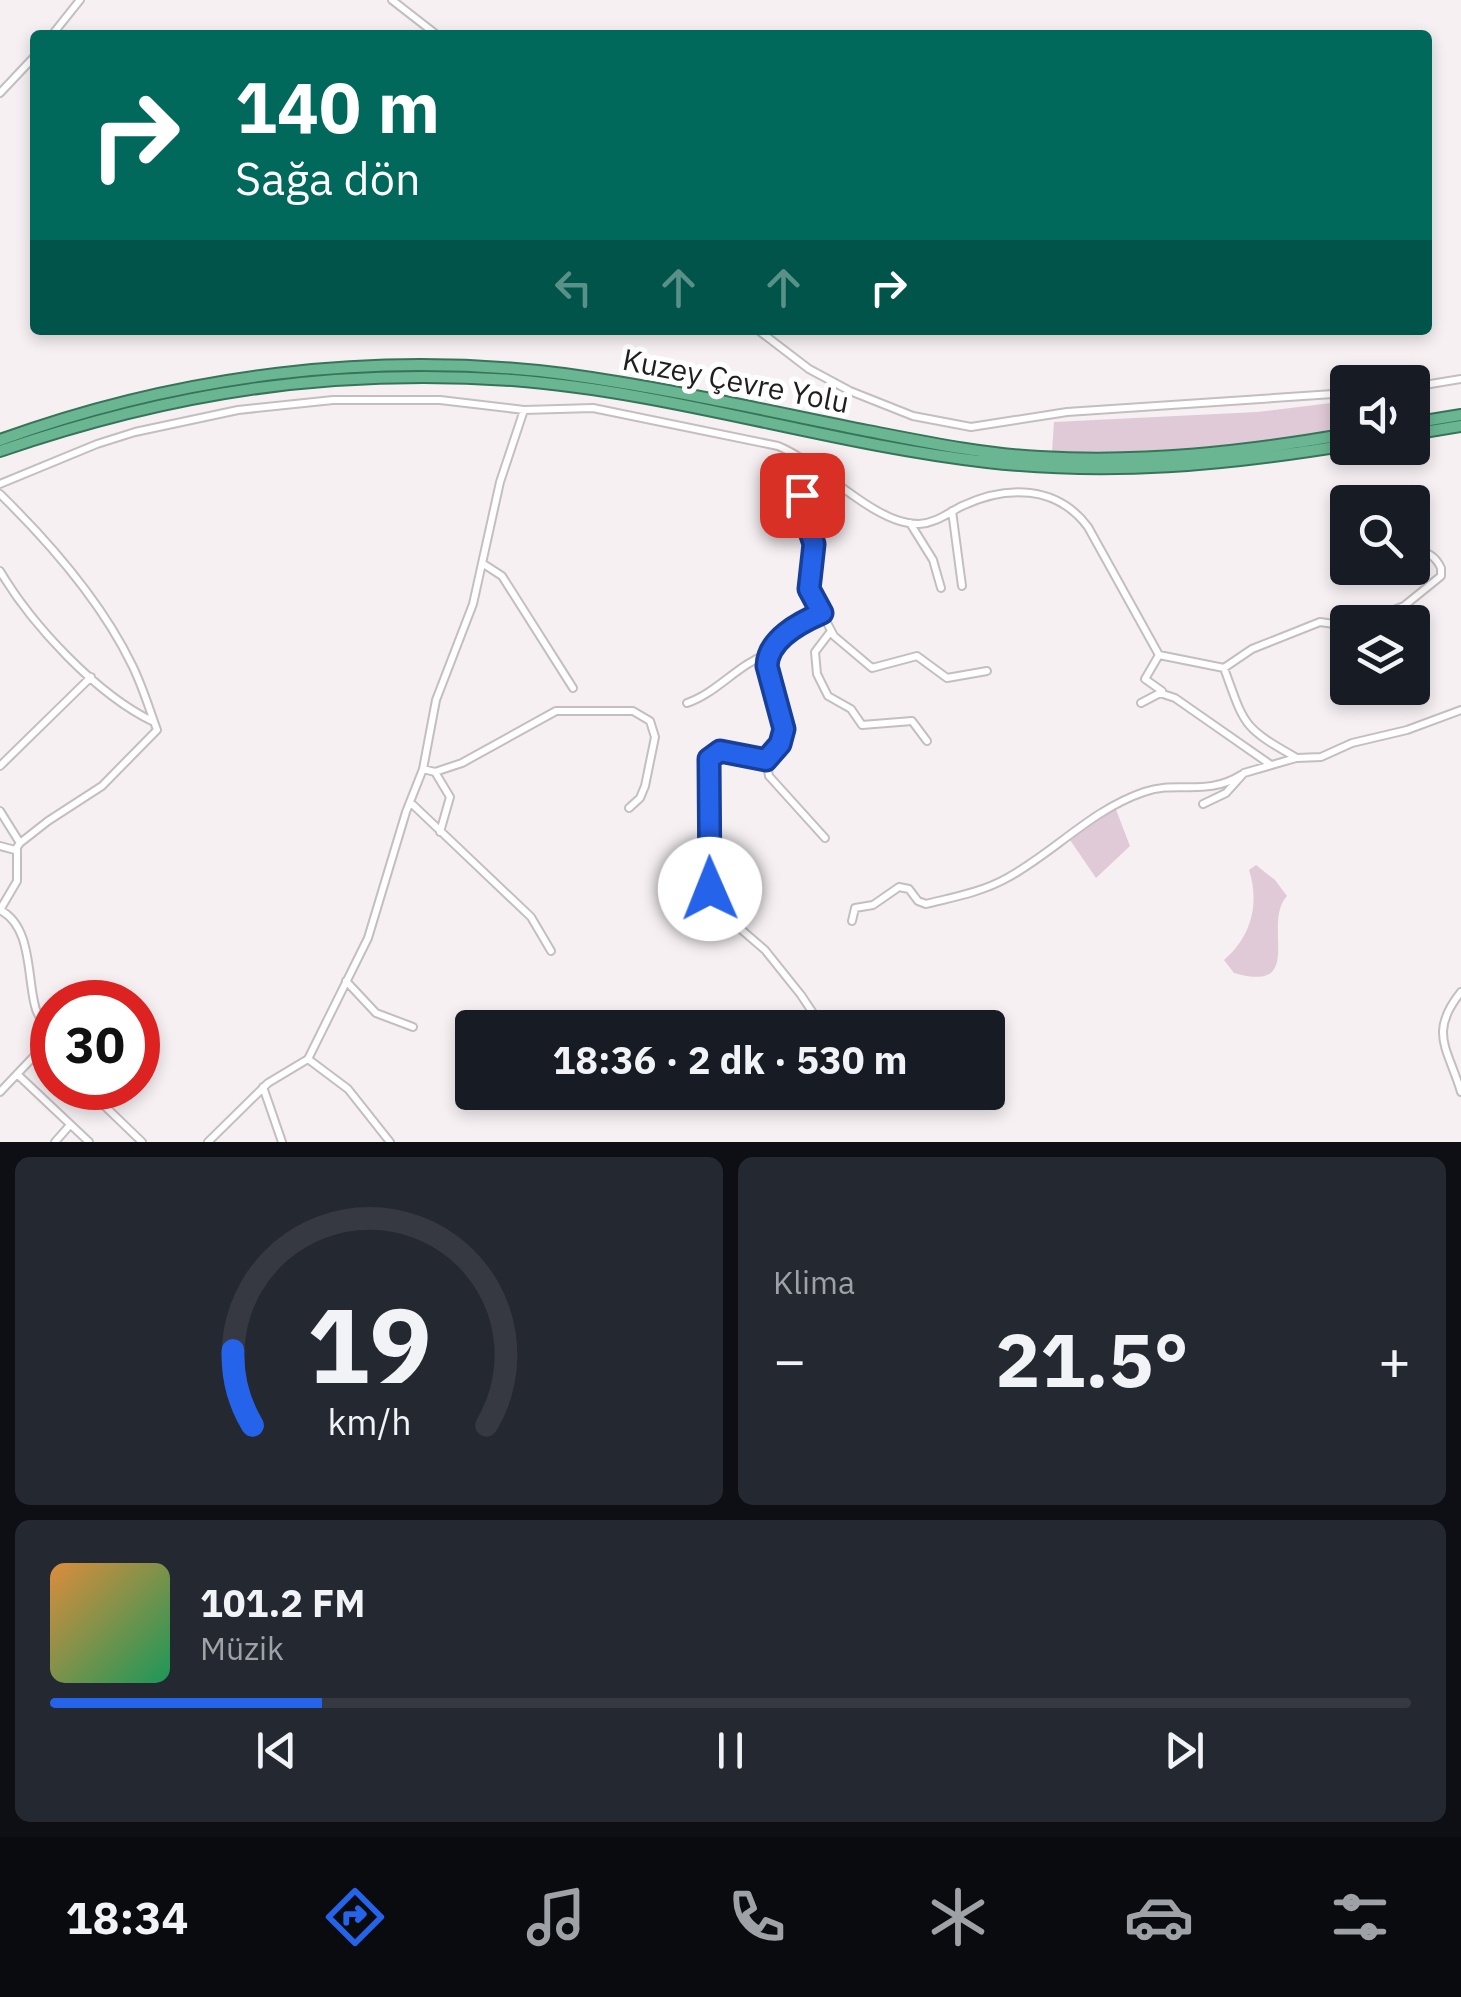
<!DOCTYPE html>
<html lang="tr">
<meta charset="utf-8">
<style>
:root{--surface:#171b24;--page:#242831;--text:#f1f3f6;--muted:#9ea1a6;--line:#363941;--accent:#2563eb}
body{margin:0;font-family:"IBM Plex Sans",sans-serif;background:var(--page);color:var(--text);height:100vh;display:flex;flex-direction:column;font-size:38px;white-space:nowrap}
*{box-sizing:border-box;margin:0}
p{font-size:32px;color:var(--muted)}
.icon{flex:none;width:55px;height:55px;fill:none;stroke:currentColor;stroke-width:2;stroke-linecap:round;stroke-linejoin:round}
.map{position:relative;height:1142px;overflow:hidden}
.sheet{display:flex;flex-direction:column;gap:15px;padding:15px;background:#0d0f14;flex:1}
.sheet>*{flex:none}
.guide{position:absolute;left:30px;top:30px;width:1402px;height:305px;border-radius:10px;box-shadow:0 5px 15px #0003;background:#00695c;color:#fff;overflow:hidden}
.controls{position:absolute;left:1330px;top:365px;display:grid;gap:20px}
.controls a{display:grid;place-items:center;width:100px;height:100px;border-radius:10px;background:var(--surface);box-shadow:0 5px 15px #0003;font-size:50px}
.speed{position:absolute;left:30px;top:980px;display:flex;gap:20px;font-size:50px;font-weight:700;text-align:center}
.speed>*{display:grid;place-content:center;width:130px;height:130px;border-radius:50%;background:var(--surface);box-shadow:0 5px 15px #0003;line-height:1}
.speed .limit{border:15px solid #d22;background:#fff;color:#111}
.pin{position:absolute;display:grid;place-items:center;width:85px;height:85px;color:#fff;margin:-42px;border-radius:20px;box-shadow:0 5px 15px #0006}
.me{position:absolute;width:110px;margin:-55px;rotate:359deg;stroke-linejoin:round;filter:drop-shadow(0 0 8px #0008)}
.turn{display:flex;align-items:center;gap:35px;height:210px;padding:0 40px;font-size:45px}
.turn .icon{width:130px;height:130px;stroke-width:2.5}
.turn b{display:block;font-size:70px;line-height:85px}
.lanes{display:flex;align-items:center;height:95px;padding:0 40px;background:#0003;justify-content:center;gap:50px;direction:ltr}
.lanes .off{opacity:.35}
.big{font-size:75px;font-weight:700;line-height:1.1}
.sheet .card{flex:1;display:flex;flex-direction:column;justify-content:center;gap:15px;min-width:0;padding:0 35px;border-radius:15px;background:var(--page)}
.sheet .dial{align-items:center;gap:0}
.dial svg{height:260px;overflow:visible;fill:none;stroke:var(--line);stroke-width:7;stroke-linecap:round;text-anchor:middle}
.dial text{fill:var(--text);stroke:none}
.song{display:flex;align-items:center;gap:30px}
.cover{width:120px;height:120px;border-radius:15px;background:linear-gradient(135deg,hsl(30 70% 55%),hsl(150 70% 35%))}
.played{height:10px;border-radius:5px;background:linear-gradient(90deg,var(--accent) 20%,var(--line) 20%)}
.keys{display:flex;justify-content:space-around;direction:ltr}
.heat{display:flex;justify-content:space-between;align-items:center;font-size:55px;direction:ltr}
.sheet .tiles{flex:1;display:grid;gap:15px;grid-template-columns:1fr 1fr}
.card:last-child{grid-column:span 2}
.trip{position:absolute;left:455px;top:1010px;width:550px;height:100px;border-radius:10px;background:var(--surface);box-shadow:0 5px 15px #0003;font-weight:700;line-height:100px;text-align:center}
.dock{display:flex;height:160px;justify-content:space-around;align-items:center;background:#090b0e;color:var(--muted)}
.dock .icon{width:70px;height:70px}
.dock .selected{color:var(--accent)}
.dock b{font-size:45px;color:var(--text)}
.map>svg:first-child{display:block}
.green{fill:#e0cad7}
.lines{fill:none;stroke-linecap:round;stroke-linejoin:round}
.minor-casing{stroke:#c4bec1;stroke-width:10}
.trunk-casing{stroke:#377459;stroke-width:14}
.minor{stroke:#fff;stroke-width:6}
.trunk{stroke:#6ab693;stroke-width:10}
.route-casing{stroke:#184099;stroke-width:25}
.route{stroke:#2563eb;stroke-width:18}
.labels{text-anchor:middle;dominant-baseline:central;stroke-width:10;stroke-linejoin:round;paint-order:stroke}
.street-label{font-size:30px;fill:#201e1f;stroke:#fff}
</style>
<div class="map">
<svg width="1461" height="1142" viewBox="0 0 1461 1142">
<rect width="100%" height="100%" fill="#f6f0f3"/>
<path class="green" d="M1347 401V429L1272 442 1168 452H1052L1054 422 1257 412Z
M1115 807 1130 846 1096 878 1070 840Z
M1256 865 1275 880 1287 896C1261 924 1307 994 1234 973L1224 960C1251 937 1260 904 1249 870Z"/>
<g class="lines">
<g class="minor-casing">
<path id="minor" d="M392 0 437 35
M52 35 80 0
M0 93 35 56
M758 330 809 369 850 391 913 416 971 427 1067 412 1348 393
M1412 387 1461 379
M811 463 801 503 815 544 809 589 834 636 872 668 917 656 947 678 987 671
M0 484 97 444 135 432 238 410 333 400H440L524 410 593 408 778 446C821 463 874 525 919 524 936 523 948 513 962 506 1006 485 1057 485 1088 527L1159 655
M0 494C49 542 102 603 132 665 142 685 149 708 157 730L102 786 48 821 20 843
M952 511 962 586
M910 523 933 560 941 588
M482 563 502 576 573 688
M0 571C32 625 97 695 154 722
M1364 622 1404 606 1441 576V568C1435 555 1426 551 1412 550
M831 631 815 652 817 674 828 696 851 709 862 725 912 721 927 741
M1159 655 1224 668 1252 649 1320 622 1348 626
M1159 655 1145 679 1162 691
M1224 668C1245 726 1242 727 1297 758L1321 757 1352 743 1407 730 1461 710
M687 703C717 693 738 664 768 654
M1141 703 1160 693 1175 698 1271 765
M766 760 769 776 825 838
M0 766 91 677
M423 769 435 772 462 763 556 711H633L650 721 655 737 645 786 640 798 629 808
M435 772 450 797 440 832
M410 802 531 917 551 951
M1203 804 1226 793 1244 773 1296 758
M0 811 20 843 15 850 0 846
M0 910C32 926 27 976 35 1006 37 1017 45 1023 50 1034L45 1049
M0 910 17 881V849
M852 921 855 908 873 905 899 887 909 889 918 901 926 904C954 897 982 892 1007 878 1055 852 1091 810 1144 792 1177 780 1206 797 1241 775
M346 981 376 1013 413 1027
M1461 992C1428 1033 1448 1048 1461 1092
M818 1028 817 1019 801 995 765 950 729 919 710 889 708 762C719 743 747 756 766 760 803 718 766 703 767 658 778 636 800 623 822 613
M308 1059 348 1089 390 1142
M17 1074 89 1142
M263 1087 282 1142
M86 1088 142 1142
M0 1092 39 1051 45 1049 52 1054
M55 1142 70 1125
M208 1142 268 1083 308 1059 368 938 406 812 423 769 436 700 473 604 500 482 524 410"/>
</g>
<g class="trunk-casing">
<path id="trunk" d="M1412 423 1461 415
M1412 434 1461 426
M0 440C179 375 374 350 564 374 666 388 768 411 868 431 925 442 982 454 1040 457 1144 463 1245 452 1348 434
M0 451C172 392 329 368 512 380 672 392 828 444 987 462 1111 476 1225 465 1348 445"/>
</g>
<use href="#minor" class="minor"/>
<use href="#trunk" class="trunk"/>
</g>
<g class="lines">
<g class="route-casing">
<path id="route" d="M710 889 709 759 720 751 766 760 780 744 784 729 767 666C768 639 799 623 822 613L809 589 814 544 802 508V495"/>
</g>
<use href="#route" class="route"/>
</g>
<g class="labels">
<g class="street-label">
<text transform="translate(736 380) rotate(11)">Kuzey Çevre Yolu</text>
</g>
</g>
</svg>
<div class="controls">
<a><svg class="icon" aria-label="sound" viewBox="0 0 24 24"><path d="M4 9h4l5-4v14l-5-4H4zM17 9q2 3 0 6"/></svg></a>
<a><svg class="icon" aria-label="search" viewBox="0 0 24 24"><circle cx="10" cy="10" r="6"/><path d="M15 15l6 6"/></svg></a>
<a><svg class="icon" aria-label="layers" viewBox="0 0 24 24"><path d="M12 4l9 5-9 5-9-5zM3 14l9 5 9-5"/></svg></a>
</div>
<div class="speed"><div class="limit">30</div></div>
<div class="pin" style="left:802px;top:495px;background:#d93025"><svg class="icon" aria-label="arrive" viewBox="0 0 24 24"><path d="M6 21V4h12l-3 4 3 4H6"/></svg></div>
<svg class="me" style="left:710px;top:889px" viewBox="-20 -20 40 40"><circle r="19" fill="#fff"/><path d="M0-13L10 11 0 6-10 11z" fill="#2563eb"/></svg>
<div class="trip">18:36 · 2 dk · 530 m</div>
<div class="guide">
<div class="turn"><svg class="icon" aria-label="right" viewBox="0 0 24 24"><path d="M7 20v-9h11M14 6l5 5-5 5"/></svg><div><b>140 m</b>Sağa dön</div></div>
<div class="lanes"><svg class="icon off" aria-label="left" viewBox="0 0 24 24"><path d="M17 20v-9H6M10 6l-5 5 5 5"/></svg><svg class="icon off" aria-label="ahead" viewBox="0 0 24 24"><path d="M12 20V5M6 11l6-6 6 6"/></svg><svg class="icon off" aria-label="ahead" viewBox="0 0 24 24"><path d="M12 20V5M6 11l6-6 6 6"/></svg><svg class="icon" aria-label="right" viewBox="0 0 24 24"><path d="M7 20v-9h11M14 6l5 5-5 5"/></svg></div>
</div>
</div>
<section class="sheet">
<div class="tiles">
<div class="card dial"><svg viewBox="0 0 100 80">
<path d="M14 69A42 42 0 1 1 86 69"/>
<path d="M14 69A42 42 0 0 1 8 46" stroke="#2563eb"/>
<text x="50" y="56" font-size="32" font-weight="700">19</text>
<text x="50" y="72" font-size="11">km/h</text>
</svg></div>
<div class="card"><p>Klima</p>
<div class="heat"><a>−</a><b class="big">21.5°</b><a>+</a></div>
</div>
<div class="card">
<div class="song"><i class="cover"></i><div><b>101.2 FM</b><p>Müzik</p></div></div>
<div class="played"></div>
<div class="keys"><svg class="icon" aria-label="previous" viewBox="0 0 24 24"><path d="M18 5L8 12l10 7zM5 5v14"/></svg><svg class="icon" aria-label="pause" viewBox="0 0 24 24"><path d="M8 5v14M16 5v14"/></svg><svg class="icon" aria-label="next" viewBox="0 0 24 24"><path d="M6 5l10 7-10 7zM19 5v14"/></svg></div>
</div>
</div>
</section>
<nav class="dock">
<b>18:34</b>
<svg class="icon selected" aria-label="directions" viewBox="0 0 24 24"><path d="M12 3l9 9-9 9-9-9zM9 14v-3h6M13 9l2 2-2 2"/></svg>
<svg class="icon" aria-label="music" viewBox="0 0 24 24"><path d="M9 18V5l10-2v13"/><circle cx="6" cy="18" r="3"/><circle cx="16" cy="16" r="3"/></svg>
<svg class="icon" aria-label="phone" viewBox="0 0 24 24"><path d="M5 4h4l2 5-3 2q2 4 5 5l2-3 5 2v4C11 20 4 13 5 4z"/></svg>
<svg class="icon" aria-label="climate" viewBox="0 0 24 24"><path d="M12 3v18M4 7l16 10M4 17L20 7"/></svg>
<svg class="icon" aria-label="car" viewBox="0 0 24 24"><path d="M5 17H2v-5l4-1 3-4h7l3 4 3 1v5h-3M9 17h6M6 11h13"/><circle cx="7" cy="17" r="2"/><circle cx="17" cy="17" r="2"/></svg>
<svg class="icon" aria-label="filters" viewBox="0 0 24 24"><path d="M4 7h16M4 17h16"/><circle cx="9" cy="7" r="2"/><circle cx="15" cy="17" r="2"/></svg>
</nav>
